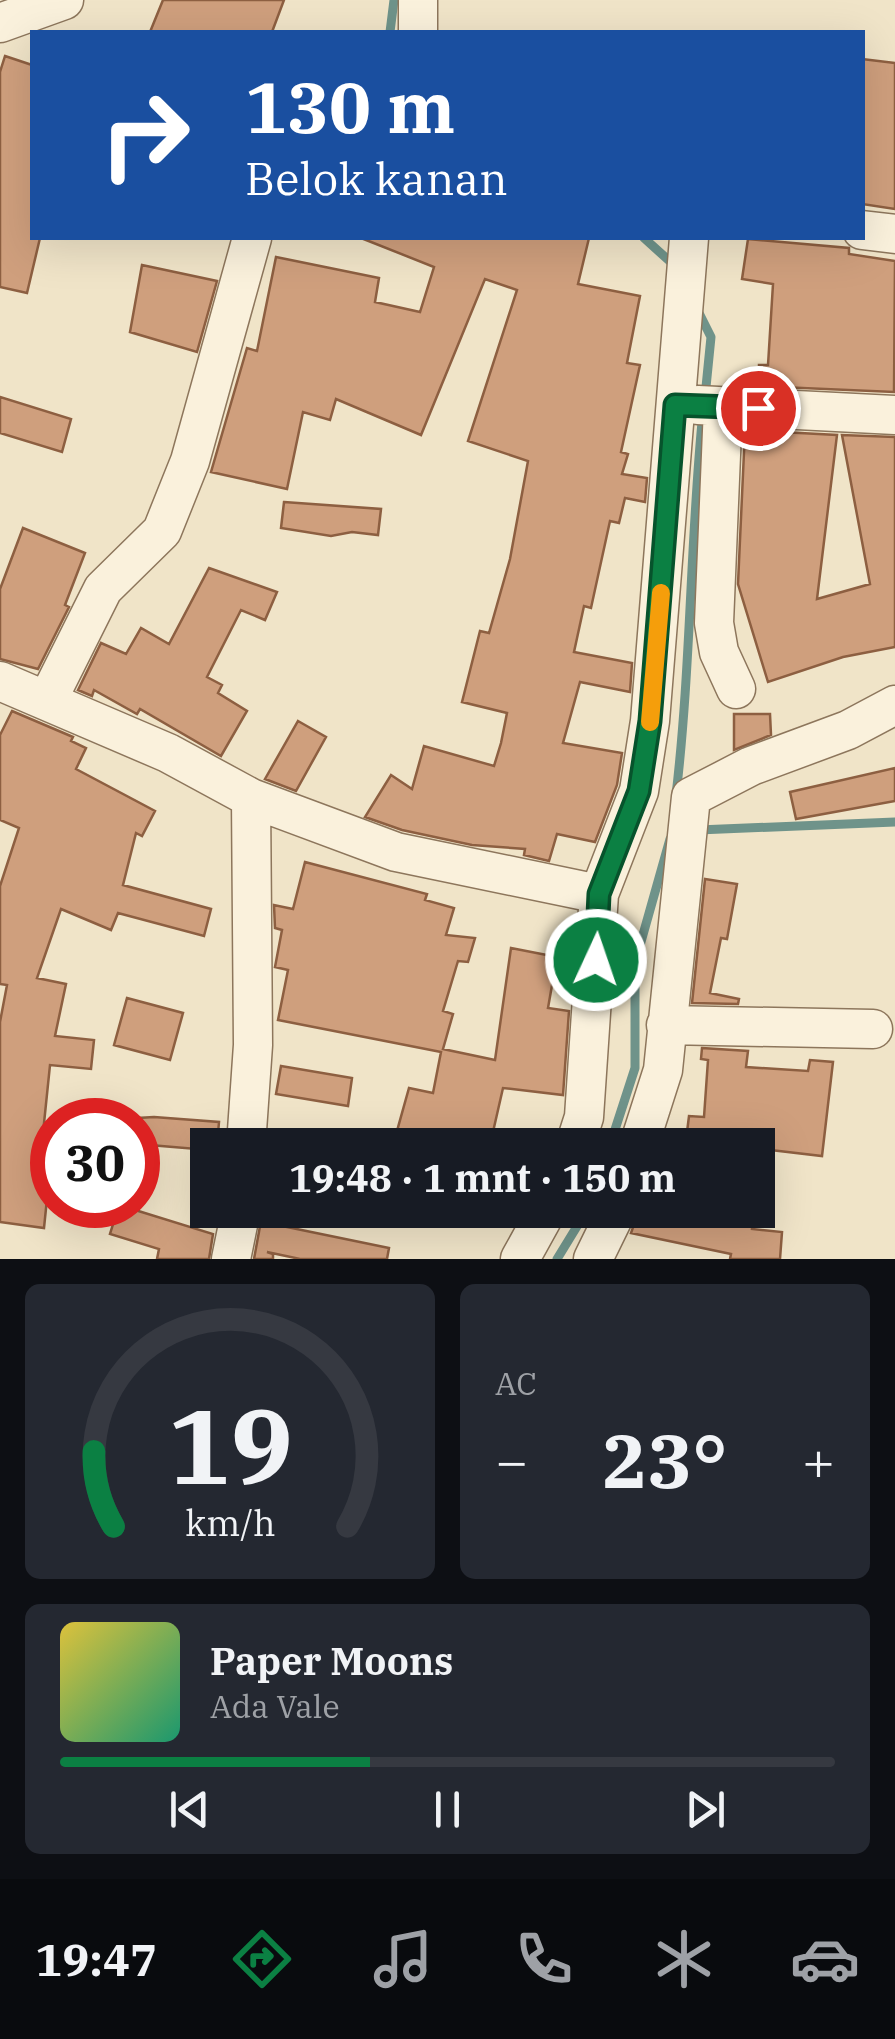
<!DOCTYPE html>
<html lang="id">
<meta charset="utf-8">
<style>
:root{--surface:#171b24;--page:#242831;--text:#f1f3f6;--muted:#9ea1a6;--line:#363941;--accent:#0b8043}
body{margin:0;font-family:"IBM Plex Serif",serif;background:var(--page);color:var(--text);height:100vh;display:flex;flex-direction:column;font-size:38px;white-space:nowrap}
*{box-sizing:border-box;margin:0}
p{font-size:32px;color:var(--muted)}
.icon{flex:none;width:55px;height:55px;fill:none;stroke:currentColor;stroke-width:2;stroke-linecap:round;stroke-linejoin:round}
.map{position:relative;height:1259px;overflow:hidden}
.details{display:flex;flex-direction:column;gap:25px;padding:25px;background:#0d0f14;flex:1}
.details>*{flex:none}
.guide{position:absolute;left:30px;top:30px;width:835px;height:210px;border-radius:0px;box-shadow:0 10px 40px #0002;background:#1a4fa0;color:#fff;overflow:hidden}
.speed{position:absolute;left:30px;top:1098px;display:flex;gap:20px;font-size:50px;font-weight:700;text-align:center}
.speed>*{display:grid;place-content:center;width:130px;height:130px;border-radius:50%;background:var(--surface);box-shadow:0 10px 40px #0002;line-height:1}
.speed .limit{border:15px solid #d22;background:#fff;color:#111}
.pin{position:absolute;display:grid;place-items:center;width:85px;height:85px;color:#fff;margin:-42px;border:5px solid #fff;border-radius:50%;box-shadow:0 2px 10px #0007}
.me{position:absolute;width:110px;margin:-55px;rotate:3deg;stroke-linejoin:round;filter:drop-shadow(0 0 8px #0008)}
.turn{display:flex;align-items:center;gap:35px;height:210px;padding:0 50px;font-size:45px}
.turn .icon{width:130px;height:130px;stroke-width:2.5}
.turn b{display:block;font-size:70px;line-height:85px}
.big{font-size:75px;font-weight:700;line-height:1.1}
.details .widget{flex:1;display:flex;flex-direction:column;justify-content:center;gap:15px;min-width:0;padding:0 35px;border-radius:15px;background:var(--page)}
.details .dial{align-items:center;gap:0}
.dial svg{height:260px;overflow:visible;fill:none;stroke:var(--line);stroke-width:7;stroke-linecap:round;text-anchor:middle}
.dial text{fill:var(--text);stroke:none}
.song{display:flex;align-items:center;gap:30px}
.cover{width:120px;height:120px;border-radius:15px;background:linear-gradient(135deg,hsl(50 70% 55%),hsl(160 70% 35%))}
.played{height:10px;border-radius:5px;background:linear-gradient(90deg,var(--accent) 40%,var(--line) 40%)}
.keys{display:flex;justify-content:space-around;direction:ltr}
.heat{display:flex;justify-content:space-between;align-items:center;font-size:55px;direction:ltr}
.details .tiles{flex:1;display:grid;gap:25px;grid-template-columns:1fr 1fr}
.widget:last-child{grid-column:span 2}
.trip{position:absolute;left:190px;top:1128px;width:585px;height:100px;border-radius:0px;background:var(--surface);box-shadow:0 10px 40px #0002;font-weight:700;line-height:100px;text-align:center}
.menu{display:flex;height:160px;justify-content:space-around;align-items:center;background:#090b0e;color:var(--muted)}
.menu .icon{width:70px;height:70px}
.menu .current{color:var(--accent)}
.menu b{font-size:45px;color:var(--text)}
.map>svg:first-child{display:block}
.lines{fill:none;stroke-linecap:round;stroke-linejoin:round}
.stream{stroke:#6f938a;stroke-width:9}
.building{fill:#cf9f7d;stroke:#8d5f41;stroke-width:2.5}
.minor-casing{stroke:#8d765c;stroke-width:41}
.minor{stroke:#faf1dc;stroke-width:38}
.route-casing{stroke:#07532c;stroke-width:25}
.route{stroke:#0b8043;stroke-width:18}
.slow{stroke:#f59e0b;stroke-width:18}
</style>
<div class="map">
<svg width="895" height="1259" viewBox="0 0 895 1259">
<rect width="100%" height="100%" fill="#f0e4c8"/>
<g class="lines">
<path class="stream" d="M390 32 394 0
M644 238 675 266
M698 311 711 337 705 397
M676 795C691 668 690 540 703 412
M698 830 895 822
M610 1145 635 1068V963L670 839
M557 1259 587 1210"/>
</g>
<path class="building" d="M163 0H284L272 32H150Z
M5 56 32 65V238H40L27 293 0 287V72Z
M862 59 895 63V209L862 204Z
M361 238H589L578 284 640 296 627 363 640 365 621 452 628 454 622 474 647 478 645 502 625 498 619 523 610 521 591 608 584 606 574 652 632 663 630 692 580 682 563 743 622 753 617 785 595 842 557 834 549 861 524 855 525 849 472 845 402 830 365 817 391 775 412 789 424 746 494 766 501 743 507 713 462 702 480 631 489 633 510 559 528 461 468 441 517 290 485 279 421 435 336 399 330 420 303 412 287 489 211 472 247 348 257 351 276 257 379 278 375 302 420 312 434 267Z
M748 239 849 248V254L895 261 894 392 759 386V365H768L773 284 742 279Z
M142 265 217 281 197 352 130 332Z
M0 397 71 419 62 452 0 433Z
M745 430 837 435 817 599 870 584 842 435 895 437V647L843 657 768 682 738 584Z
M284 502 381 509 378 535 352 532 331 536 281 528Z
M23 528 85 553 65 605 69 607 38 669 0 659V589Z
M209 568 277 592 265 620 241 610 207 677 222 685 218 693 247 711 221 756 140 709 137 714 94 690 92 696 78 690 101 643 126 654 141 628 169 644Z
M12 711 73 737 71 741 86 748 76 769 155 811 142 836 136 833 123 885 211 909 204 936 118 913 111 930 61 909 37 978 66 984 55 1036 94 1040 91 1069 50 1065 43 1133 52 1134V1150L44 1228 0 1222V1022L7 985 0 984V886L19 828 0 820V735Z
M734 714H770L771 735 734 750Z
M298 721 326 737 296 791 265 779Z
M895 768V801L796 819 790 792Z
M305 862 427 894 425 900 454 908 446 935 475 938 468 962 458 961 443 1011 453 1014 443 1049 495 1060 511 948 557 957 548 1008 569 1011 563 1095 503 1088 490 1145H417L418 1137 397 1131 409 1088 433 1093 441 1052 278 1020 288 970 275 967 282 930 275 928 274 905 293 909Z
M705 879 737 884 727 939 721 938 710 993 739 999 738 1004 692 1003Z
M127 998 183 1013 170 1060 114 1045Z
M702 1048 748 1051 746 1067 808 1071 810 1060 833 1062 822 1156 686 1140 689 1116 704 1117 708 1060 701 1059Z
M281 1066 352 1078 348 1106 276 1094Z
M154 1117 219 1122 217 1145H208V1150L138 1144V1118Z
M119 1205 213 1234 209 1259H157L159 1249 110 1234Z
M263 1210H290L287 1227 389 1248 387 1259H300L267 1252 273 1254V1259H254Z
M639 1210H754L752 1229 782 1232 780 1259H730L731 1254 631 1233Z"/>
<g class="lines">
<g class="minor-casing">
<path id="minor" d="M0 23 64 0
M418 32V0
M862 230 895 234
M698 405 895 415
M723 407 714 623 719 652 736 689
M0 681 168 753 251 798 396 852 599 894 639 791 650 721 689 238
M48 699 103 589 162 531 190 461 252 238
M666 1025 873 1029
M246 1145 253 1045 251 798
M575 1145 584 1117 599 894
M639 1145 663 1070 691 797 751 766 848 730 895 705
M231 1259 241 1210
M520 1259 547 1210
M593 1259 617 1210"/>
</g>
<use href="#minor" class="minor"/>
</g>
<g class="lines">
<g class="route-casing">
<path id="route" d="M596 960 599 894 639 791 650 721 675 405 758 408"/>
</g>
<use href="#route" class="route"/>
<path class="slow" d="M650 722 661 593"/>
</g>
</svg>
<div class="speed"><div class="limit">30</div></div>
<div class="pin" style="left:758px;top:408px;background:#d93025"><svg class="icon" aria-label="arrive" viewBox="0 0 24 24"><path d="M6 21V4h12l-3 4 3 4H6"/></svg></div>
<svg class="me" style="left:596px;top:960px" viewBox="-20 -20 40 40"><circle r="17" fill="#0b8043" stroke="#fff" stroke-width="3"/><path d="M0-11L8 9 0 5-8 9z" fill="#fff"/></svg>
<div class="trip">19:48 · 1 mnt · 150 m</div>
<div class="guide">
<div class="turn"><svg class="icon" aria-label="right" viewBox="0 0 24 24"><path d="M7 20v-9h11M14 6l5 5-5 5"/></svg><div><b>130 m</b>Belok kanan</div></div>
</div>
</div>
<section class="details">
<div class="tiles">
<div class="widget dial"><svg viewBox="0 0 100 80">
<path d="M14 69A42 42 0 1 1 86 69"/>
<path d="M14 69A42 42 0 0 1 8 46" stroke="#0b8043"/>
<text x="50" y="56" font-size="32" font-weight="700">19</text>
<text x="50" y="72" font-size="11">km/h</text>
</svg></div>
<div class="widget"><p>AC</p>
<div class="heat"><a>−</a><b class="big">23°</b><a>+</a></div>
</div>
<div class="widget">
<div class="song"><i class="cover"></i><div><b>Paper Moons</b><p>Ada Vale</p></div></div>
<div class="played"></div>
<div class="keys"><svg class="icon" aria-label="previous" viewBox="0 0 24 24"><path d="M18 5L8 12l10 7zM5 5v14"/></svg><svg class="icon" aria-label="pause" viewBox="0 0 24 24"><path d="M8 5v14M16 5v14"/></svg><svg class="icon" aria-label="next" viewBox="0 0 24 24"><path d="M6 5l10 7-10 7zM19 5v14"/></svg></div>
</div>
</div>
</section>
<nav class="menu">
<b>19:47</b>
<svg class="icon current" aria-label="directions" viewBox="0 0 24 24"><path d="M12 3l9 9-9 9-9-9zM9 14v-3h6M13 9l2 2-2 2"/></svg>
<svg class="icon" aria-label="music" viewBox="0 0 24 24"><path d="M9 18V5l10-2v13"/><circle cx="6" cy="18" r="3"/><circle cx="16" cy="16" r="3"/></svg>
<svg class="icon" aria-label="phone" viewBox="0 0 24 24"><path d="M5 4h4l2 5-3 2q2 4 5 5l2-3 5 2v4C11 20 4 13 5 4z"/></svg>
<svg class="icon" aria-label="climate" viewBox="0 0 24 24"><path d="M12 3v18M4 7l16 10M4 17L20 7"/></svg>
<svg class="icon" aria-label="car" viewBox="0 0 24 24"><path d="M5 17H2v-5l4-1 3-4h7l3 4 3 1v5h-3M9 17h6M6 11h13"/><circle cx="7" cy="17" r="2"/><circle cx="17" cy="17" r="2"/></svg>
</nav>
